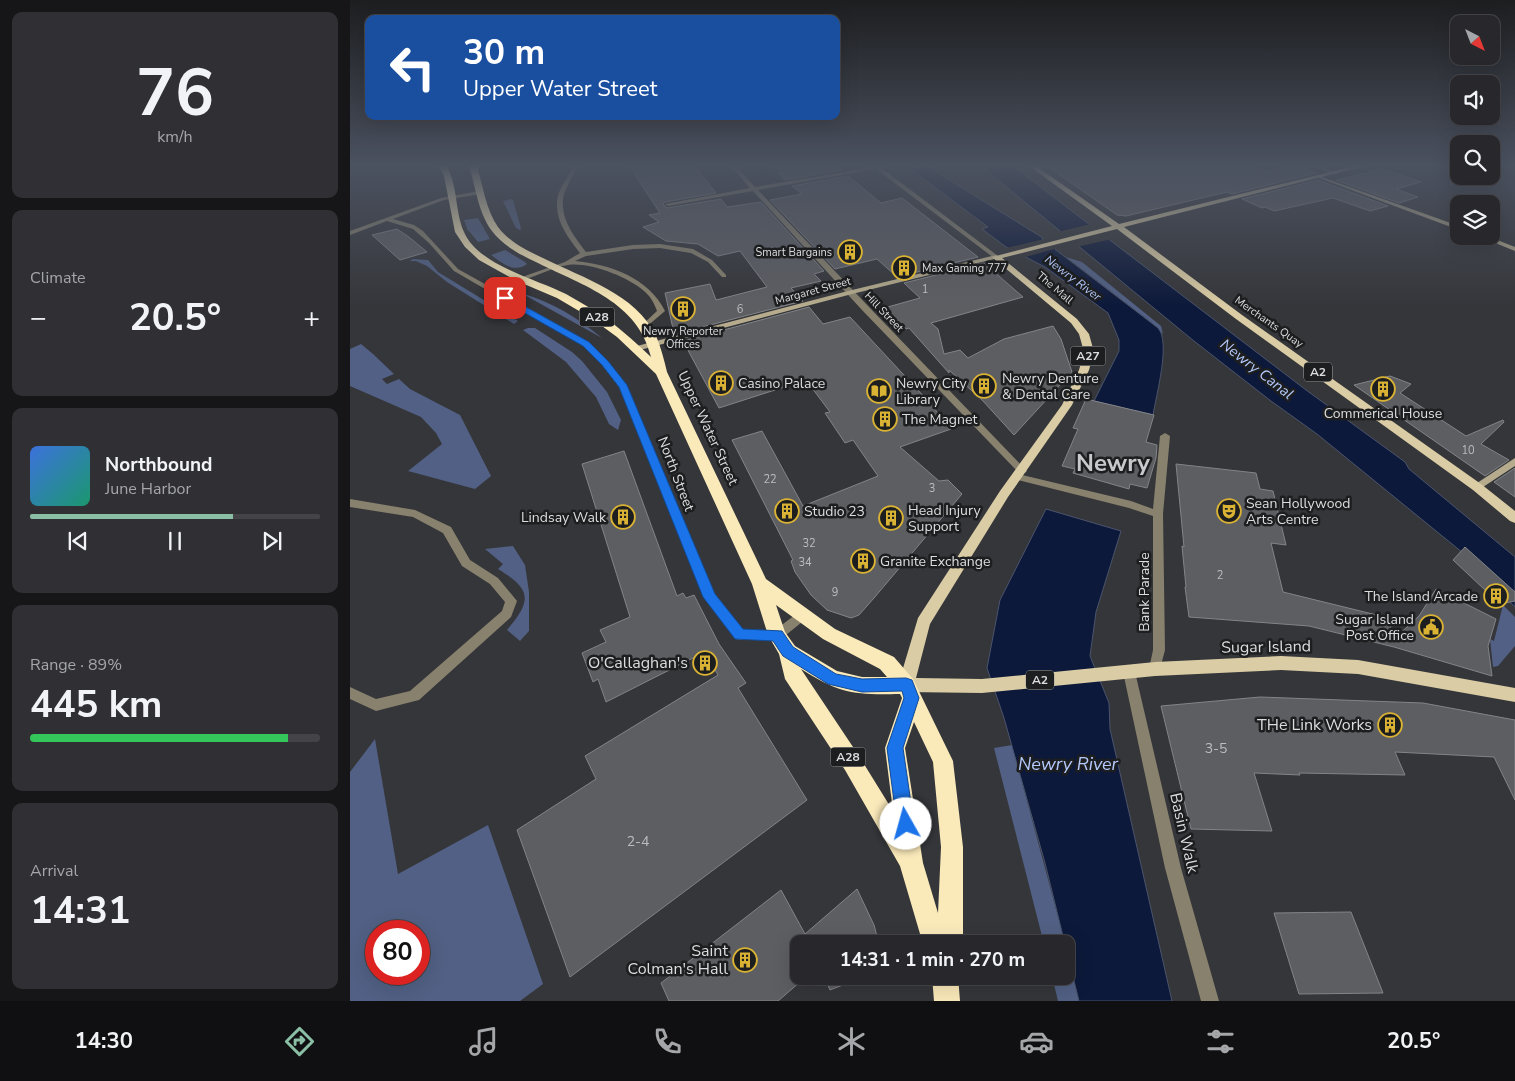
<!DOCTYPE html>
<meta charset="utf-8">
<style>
:root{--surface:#28282c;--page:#303034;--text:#f1f3f6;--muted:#a5a6a9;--line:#444448;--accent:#8abfa5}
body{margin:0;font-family:"Nunito Sans",sans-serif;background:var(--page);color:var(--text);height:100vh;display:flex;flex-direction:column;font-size:19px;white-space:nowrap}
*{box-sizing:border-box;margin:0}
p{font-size:16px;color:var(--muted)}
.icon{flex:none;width:28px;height:28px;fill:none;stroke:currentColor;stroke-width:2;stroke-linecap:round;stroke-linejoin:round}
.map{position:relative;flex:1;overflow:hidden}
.side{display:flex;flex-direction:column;gap:12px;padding:12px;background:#161618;width:350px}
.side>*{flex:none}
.banner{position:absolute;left:15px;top:15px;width:475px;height:105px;border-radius:10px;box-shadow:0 5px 20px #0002,0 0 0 1px var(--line);background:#1a4fa0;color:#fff;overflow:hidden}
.needle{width:32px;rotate:138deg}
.tools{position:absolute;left:1100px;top:15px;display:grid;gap:10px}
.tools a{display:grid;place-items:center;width:50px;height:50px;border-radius:10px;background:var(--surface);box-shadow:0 5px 20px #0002,0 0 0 1px var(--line);font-size:25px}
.speed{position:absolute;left:15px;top:920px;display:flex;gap:10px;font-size:25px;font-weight:700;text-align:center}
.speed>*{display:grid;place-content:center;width:65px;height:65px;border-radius:50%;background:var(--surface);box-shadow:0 5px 20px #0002,0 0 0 1px var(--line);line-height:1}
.speed .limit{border:8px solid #d22;background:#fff;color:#111}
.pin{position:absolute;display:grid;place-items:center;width:42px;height:42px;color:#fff;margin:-21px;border-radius:10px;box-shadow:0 2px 8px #0006}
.me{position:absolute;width:55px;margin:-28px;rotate:353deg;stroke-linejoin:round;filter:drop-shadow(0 0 4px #0008)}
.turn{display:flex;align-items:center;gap:18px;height:105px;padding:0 15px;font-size:22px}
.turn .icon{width:65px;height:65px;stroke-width:2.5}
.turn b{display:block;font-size:35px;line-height:42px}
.big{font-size:38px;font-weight:700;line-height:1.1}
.side .widget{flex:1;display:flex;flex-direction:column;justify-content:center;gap:8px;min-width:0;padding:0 18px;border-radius:10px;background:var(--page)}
.side .dial{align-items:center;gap:0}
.dial b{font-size:65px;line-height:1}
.song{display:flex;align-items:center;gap:15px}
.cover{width:60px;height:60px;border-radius:8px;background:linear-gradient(135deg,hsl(220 70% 55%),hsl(160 70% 35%))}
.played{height:5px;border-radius:2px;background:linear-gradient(90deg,var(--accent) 70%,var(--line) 70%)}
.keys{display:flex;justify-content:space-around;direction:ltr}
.heat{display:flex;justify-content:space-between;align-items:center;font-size:28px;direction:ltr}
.charge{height:8px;border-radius:4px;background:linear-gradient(90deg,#34c759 89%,var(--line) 0)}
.trip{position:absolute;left:440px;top:935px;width:285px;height:50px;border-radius:10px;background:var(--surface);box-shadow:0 5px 20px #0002,0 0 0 1px var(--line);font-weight:700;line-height:50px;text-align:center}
.dock{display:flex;height:80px;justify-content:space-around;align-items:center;background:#101012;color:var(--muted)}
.dock .icon{width:35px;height:35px}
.dock .on{color:var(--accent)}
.dock b{font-size:22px;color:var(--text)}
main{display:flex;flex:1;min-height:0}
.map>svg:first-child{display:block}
.green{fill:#516084;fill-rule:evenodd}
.water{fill:#0d193a;stroke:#4b546c}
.pier{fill:#35363a}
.building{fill:#5d5e62;stroke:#828488}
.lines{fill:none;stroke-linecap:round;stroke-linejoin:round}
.street{fill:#88816e;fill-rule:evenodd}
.secondary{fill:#b6ac8d;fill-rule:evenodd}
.primary{fill:#dacca4;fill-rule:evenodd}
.highway{fill:#fae9b9;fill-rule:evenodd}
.route{fill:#1a73e8;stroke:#114b97}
.labels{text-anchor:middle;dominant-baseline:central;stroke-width:5;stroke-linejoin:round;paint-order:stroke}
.far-poi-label{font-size:11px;fill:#dcdddf;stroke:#1d1e1f;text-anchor:end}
.far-street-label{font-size:11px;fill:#dcdddf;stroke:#1d1e1f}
.number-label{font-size:11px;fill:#bcbdc0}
.far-water-label{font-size:12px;font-style:italic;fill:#b5cbff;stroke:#1d1e1f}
.shield{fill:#1d1e1f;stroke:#a3a4a5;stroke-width:1}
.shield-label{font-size:12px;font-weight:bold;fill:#dcdddf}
.poi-label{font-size:14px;fill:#dcdddf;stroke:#1d1e1f;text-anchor:start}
.street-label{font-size:14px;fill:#dcdddf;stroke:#1d1e1f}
.near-number-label{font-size:14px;fill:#bcbdc0}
.water-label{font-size:15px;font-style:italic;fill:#b5cbff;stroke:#1d1e1f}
.near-street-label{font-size:16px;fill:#dcdddf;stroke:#1d1e1f}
.near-poi-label{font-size:16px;fill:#dcdddf;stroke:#1d1e1f;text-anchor:end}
.near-water-label{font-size:18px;font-style:italic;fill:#b5cbff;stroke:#1d1e1f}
.town-label{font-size:24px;font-weight:bold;fill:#c7c9cd;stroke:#1d1e1f}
</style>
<main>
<section class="side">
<div class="widget dial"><b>76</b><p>km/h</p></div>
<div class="widget"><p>Climate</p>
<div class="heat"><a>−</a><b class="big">20.5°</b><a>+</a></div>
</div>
<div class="widget">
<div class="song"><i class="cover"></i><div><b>Northbound</b><p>June Harbor</p></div></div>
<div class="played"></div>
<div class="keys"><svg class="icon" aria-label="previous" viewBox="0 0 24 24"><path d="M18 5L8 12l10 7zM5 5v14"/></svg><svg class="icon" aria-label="pause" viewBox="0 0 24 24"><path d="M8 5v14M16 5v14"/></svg><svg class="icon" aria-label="next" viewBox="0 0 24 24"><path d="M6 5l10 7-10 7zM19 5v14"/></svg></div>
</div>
<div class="widget"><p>Range · 89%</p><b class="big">445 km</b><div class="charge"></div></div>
<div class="widget"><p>Arrival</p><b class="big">14:31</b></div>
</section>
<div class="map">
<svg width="1165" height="1001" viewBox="0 0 1165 1001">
<rect width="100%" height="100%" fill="#35363a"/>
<path class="green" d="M161 199 163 200 171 228 170 230 166 228 153 201Z
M128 218 140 239 128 242 119 231 126 229 118 231 114 220Z
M155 250 175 262 177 264C164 274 151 262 141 255Z
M716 257 732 262 811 326 813 334 802 323Z
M63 259 78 260 88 272 168 321 164 324 97 282 77 266 66 261H60Z
M171 293C202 302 227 317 252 338Z
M178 328H185L222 352 232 361 257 392 271 420 268 430 259 424 246 397 216 362 173 330Z
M11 344 23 354 44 374 32 379 37 384 49 379 60 389 110 415 141 476 125 489 58 471 92 444 86 433 71 417 0 386V349Z
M163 546 175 565 179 592V631L170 641 157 630C182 600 182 590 148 569L153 564 135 549Z
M1153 605 1165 617V646L1148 666 1143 667 1140 639 1144 641Z
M25 739 48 874 138 825 193 984 170 1001H0V772ZM26 931H69V974H26Z
M662 745 710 924 715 944H694L644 748Z
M716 950 729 1001H708L702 976H716Z"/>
<path class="water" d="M577 166 693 238 692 239 706 250 808 328C821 342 806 396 803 415L744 401 769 351V340L758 313 695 267 656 247 632 229 638 227 560 169Z
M631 166H663L956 390 1055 462 1059 469 1165 557V607L1118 557 967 434 921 401 844 341Z
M696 509 771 531 746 612 740 656 759 703 760 729 822 1001H729L695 863 654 718 637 668 650 600Z"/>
<path class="pier" d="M741 224 764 241 757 240 727 247 707 232Z
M694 239 708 248 672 258 656 248Z"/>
<path class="building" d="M279 166H345L366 193 315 202 313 204 317 208 371 199 377 207 411 202 474 271 464 274 471 281 441 288 453 301 329 333H324L315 293 360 284 366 300 417 287 390 251 368 256 348 244 316 241 293 227 309 222 299 215 310 213Z
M425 166H486L492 170 435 180 428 173H432Z
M697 166H902L914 172 948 166 967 173 882 194 877 192 776 216 767 215Z
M1033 169 1071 182 1046 189 1068 197 1049 203 986 180Z
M498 176 531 203 552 198 628 257 547 277 527 259 485 269 420 200 452 194 442 186Z
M968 180 1038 206 1020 211 983 198 924 211 915 207 912 208 892 199Z
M47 229 59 237 77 252 50 260 22 235Z
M634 263 673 297 581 323 588 329 594 354 610 350 618 358 654 339 703 326 711 339 722 372 664 435 633 401 599 370V373L559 328 556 329 534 308 570 298 554 283Z
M459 307 473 324 500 317 578 401 601 429 550 447 589 481 598 480 612 494 524 598 509 615 501 618 477 610 461 595 445 572 441 561 443 560 382 440 412 431 453 506 528 476 503 440 495 443 475 413 480 412 456 380 369 408 333 341Z
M1040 376 1061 384 1050 393 1116 436 1153 420 1154 422 1131 444 1159 460 1135 476 1004 385Z
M736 399 804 415 796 442 807 445 806 458 797 488 780 484 779 489 723 473 725 469 712 466 728 429 723 428Z
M274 451 327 596 333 593 336 598 344 595 369 644 396 683 388 688 457 800 220 977 167 830 246 779 235 756 368 675 355 652 256 702 248 679 243 682 232 653 256 642 250 630 280 617 232 464Z
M826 464 906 473 910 489 923 491 936 545 921 543 933 592 1039 618 1043 640 1069 616 1086 589 1146 619 1138 646 1142 676 1044 647 959 626 839 617 835 587H836L832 546 834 547Z
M1165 468V497L1144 482Z
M1115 547 1165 592V601L1150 604 1103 560Z
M910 697 1073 703 1165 720V800L1144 757 1045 752 1055 775 949 773 950 775 904 773 922 831 841 829 811 706Z
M507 889 524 925 529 944H449V976H457L428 1001H319L311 983 431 890 455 934Z
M1001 912 1033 993 949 994 924 913Z
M474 976H516L480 990Z"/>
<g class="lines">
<path class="street" d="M223 166H228C224 174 219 182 215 191 207 214 222 234 236 252L283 245 310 244 343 249 362 260 376 275V277H372L358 262 341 253 310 248 283 249 236 256 225 261C260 264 299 278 315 311L295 328 291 326 307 311C304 303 301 297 294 291 278 277 240 262 218 265 204 267 187 276 173 280H169V278L215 262 230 253C216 235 200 214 210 190 214 182 219 174 223 166Z
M381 166H386L405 187 529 166 648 256V258H644L526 169 408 190 518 306 675 469 677 471 675 473H669L512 310 403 191 318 206 315 204 400 188Z
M961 166H969L989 173 986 175Z
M129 191 132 193 131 194 94 200 43 219 64 225 73 231 108 269 239 342 258 361 277 387 365 594 393 630H425L449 612 453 610 457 612 459 615 457 618 431 639 427 640H390L386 639 354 597 269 387 252 365 233 346 104 271 79 243 63 229 37 221 0 235V231L91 198Z
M815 433 820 436 813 514 815 650 809 673 805 675 801 673 799 669 803 650V516L779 508 668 480 663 477 668 474 781 501 803 509 810 436Z
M0 499 65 510 101 527 120 560 148 578 167 601 161 617 69 700 26 711 0 699V687L26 699 60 691 152 611 155 602 140 584 112 566 93 533 63 517 0 507Z
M779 666 783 668 785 672 831 868 869 1001H851L815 868 773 672 775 668Z"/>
<path class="secondary" d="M969 176 1109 226V230L969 178Z
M1128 236H1137L1165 247V251Z
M646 255 648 256V258L502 294 286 351 282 349 283 347 498 291Z
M1165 458V466L1130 489H1124L1122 487 1124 485Z"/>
<path class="primary" d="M679 166H686L769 224 1004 166H1015L774 227 892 315 1131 484 1165 511V523L1160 521 1123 490 886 319 767 229 652 258 727 319 739 334 744 352 739 370 722 405 658 497 580 624 566 678 632 679 805 662 931 656 1008 660 1165 688V702L1008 674 931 670 805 676 632 693 556 692 550 690 548 685 568 618 650 491 712 405 729 370 734 352 729 334 721 323 642 257 762 226Z"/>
<path class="highway" d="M89 166H97C108 187 105 212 114 232 128 265 186 279 216 294 227 300 238 307 248 313 268 326 284 341 301 357 288 302 234 286 188 263 171 255 153 246 142 231 128 212 126 188 119 166H127C133 186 136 210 148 227 160 243 178 251 195 259 233 278 286 294 306 336 311 347 314 360 317 372L416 579 485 629 544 657 563 679 603 761 613 847V944H573L550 866 495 770 435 679 429 654 418 635 402 584 306 374 267 337 241 318 207 298 167 281 129 260 115 247 105 232 94 176ZM426 605 473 639 530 669 537 677H512L487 671 445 646 435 632ZM451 669C490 694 505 695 550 694L552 698 535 748 543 811 509 756ZM564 722 583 762 591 847 588 913 573 863 555 748Z
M582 976H608L610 1001H584Z"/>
</g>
<linearGradient id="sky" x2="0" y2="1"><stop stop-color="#1d1e20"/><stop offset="0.54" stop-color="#4b5260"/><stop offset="1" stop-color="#4b5260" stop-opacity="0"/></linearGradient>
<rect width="1165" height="306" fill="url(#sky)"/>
<path class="route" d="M152 297H158L239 342 258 361 277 385 365 594 393 629 432 631 443 647 486 674 512 679 556 678 562 680 569 698 553 748 564 824 562 830 556 833 550 830 547 824 537 748 554 698 552 691 512 692 478 684 433 656 423 641 385 639 353 597 269 387 252 365 233 346 152 300Z"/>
<defs>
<g id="building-ring" transform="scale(1.25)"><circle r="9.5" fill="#1d1e1f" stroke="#dab334" stroke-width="1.5"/><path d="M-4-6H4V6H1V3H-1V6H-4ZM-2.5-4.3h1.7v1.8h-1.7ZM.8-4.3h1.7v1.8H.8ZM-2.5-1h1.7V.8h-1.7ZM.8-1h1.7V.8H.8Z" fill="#dab334"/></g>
<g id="library-ring" transform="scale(1.25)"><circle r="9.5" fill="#1d1e1f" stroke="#dab334" stroke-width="1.5"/><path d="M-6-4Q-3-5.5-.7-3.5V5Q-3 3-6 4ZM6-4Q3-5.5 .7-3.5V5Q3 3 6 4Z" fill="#dab334"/></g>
<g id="theatre-ring" transform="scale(1.25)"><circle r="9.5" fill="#1d1e1f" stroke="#dab334" stroke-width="1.5"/><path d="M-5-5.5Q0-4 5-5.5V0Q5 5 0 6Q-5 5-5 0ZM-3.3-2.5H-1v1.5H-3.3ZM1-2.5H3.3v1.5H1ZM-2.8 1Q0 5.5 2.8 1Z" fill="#dab334"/></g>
<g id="civic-ring" transform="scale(1.25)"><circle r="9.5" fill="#1d1e1f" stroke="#dab334" stroke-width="1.5"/><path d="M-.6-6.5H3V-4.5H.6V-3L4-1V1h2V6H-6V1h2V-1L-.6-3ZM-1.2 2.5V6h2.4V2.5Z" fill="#dab334"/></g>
</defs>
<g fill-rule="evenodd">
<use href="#building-ring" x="500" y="252"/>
<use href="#building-ring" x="554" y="268"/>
<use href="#building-ring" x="333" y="309"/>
<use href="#building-ring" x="371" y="383"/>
<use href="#building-ring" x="634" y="386"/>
<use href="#building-ring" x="1033" y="389"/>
<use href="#library-ring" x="529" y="391"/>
<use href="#building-ring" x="535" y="419"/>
<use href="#building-ring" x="437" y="511"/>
<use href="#theatre-ring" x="879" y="511"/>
<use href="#building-ring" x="273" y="517"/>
<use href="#building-ring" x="541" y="518"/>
<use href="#building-ring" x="513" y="561"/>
<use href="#building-ring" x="1146" y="596"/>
<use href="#civic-ring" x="1081" y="627"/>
<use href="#building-ring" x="355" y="663"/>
<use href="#building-ring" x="1040" y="725"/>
<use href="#building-ring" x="395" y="960"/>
</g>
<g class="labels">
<g class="far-poi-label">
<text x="482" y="252">Smart Bargains</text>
<text x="572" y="268" text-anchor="start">Max Gaming 777</text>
<text x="333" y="331" text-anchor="middle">Newry Reporter<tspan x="333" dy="13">Offices</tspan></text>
</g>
<g class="far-street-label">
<text transform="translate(705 288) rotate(40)">The Mall</text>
<text transform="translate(463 291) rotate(-15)">Margaret Street</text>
<text transform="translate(534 312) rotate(46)">Hill Street</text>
<text transform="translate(919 322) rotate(35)">Merchants Quay</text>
</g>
<g class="number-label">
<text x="575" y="289">1</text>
<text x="390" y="309">6</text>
<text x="1118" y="450">10</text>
<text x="420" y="479">22</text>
<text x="582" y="488">3</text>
<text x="459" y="543">32</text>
<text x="455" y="562">34</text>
<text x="870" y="575">2</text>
<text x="485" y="592">9</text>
</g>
<g class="far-water-label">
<text transform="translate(723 278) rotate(37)">Newry River</text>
</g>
<g class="shield">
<rect x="229.5" y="307.5" width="35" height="19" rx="4"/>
<rect x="720.5" y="346.5" width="35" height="19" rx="4"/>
<rect x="954" y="362.5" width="28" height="19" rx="4"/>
<rect x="676" y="670.5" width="28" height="19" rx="4"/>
<rect x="480.5" y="747.5" width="35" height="19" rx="4"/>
</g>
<g class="shield-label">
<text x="247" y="317">A28</text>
<text x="738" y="356">A27</text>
<text x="968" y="372">A2</text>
<text x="690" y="680">A2</text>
<text x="498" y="757">A28</text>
</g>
<g class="poi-label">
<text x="652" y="378">Newry Denture<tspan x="652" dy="16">&amp; Dental Care</tspan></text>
<text x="388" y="383">Casino Palace</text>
<text x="546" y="383">Newry City<tspan x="546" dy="16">Library</tspan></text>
<text x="1033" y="413" text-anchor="middle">Commerical House</text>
<text x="552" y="419">The Magnet</text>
<text x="896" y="503">Sean Hollywood<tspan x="896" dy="16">Arts Centre</tspan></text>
<text x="558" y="510">Head Injury<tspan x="558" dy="16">Support</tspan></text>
<text x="454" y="511">Studio 23</text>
<text x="256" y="517" text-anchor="end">Lindsay Walk</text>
<text x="530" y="561">Granite Exchange</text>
<text x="1128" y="596" text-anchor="end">The Island Arcade</text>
<text x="1064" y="619" text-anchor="end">Sugar Island<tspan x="1064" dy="16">Post Office</tspan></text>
</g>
<g class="street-label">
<text transform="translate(358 428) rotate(65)">Upper Water Street</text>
<text transform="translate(326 474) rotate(69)">North Street</text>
<text transform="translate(794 592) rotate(-90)">Bank Parade</text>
</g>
<g class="near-number-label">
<text x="866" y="748">3-5</text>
<text x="288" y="841">2-4</text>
</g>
<g class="water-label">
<text transform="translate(907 369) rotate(38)">Newry Canal</text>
</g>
<g class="near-street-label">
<text transform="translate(916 647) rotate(-1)">Sugar Island</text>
<text transform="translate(834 833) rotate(77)">Basin Walk</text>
</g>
<g class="near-poi-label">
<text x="338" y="663">O'Callaghan's</text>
<text x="1022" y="725">THe Link Works</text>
<text x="378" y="951">Saint<tspan x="378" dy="18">Colman's Hall</tspan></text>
</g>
<g class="near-water-label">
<text x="718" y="764">Newry River</text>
</g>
<g class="town-label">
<text x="763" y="463">Newry</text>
</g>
</g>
</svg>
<div class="tools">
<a><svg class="needle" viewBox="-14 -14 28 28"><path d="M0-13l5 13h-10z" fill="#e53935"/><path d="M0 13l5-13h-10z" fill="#a5a6a9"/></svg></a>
<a><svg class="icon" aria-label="sound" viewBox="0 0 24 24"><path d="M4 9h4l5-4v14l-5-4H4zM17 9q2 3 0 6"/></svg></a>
<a><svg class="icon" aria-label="search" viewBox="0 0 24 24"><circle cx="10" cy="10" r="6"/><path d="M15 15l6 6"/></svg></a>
<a><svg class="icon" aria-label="layers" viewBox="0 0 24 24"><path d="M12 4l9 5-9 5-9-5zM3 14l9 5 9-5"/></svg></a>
</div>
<div class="speed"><div class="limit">80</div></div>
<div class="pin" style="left:155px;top:298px;background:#d93025"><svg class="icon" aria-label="arrive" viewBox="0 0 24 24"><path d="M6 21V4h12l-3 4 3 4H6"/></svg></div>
<svg class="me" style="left:556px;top:824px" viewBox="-20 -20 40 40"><circle r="19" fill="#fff"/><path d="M0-13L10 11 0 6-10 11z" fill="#1a73e8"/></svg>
<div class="trip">14:31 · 1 min · 270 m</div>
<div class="banner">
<div class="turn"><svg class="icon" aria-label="left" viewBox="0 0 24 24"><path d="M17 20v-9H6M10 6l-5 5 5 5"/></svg><div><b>30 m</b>Upper Water Street</div></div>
</div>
</div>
</main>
<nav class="dock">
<b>14:30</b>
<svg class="icon on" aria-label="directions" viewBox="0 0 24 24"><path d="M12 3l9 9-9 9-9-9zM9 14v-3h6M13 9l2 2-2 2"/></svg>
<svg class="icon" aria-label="music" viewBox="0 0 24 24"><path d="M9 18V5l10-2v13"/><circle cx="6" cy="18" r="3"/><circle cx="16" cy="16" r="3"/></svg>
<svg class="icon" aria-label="phone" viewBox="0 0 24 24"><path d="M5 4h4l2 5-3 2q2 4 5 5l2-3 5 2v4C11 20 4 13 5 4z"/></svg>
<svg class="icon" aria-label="climate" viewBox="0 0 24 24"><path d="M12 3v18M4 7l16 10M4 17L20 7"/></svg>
<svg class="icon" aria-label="car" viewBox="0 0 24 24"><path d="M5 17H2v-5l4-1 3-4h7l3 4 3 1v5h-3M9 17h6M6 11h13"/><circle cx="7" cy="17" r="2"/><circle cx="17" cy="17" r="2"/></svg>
<svg class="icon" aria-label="filters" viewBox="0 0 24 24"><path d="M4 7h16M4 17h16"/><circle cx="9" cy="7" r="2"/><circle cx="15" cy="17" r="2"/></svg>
<b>20.5°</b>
</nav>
